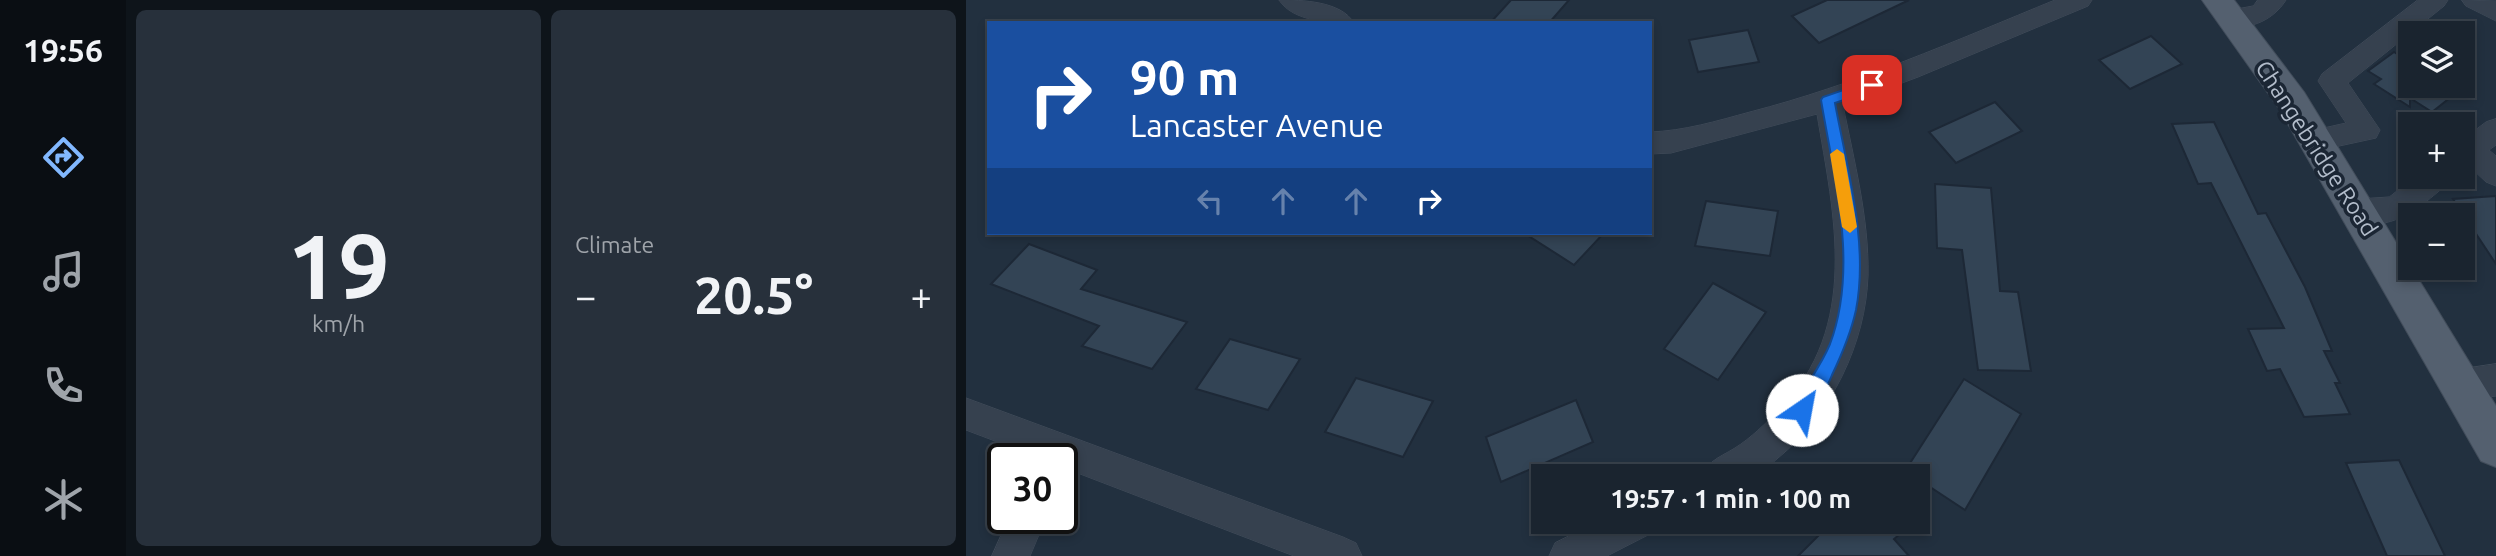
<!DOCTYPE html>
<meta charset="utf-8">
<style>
:root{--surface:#1a242f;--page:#27303b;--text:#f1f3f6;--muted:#9fa4aa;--line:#38414b;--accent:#82b8ff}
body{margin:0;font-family:Ubuntu,sans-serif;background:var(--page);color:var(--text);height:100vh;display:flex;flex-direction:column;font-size:26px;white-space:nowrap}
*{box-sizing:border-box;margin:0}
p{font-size:23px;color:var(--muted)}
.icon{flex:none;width:38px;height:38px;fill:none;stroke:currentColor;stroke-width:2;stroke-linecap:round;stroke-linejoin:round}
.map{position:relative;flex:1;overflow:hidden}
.drawer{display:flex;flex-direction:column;gap:10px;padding:10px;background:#0e141a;width:840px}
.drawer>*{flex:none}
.top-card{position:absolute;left:21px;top:21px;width:665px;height:214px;border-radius:0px;box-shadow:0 4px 10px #0003,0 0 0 2px var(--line);background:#1a4fa0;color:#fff;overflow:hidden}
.fabs{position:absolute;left:1432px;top:21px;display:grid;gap:14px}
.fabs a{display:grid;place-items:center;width:77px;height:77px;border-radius:0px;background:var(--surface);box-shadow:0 4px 10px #0003,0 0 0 2px var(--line);font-size:35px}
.speed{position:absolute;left:21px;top:443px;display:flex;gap:14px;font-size:35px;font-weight:700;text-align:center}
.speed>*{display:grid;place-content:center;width:91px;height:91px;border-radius:50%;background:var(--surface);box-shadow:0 4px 10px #0003,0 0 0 2px var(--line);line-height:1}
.speed .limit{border:4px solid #111;border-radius:10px;background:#fff;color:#111}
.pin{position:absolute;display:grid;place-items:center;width:60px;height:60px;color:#fff;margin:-30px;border-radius:14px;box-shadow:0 4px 10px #0006}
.me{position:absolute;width:77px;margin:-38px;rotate:33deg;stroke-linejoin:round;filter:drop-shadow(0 0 5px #0008)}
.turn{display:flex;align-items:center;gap:24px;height:147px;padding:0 28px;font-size:32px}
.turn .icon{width:91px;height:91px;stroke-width:2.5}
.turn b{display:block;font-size:49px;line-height:60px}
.lanes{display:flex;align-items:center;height:66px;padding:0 28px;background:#0003;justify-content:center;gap:35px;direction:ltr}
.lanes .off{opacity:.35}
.big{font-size:52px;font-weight:600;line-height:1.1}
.drawer .card{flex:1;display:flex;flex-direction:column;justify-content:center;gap:10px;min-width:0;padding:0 24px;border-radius:10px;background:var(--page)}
.drawer .dial{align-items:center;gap:0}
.dial b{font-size:91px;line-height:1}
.heat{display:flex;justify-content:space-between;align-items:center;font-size:38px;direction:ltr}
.drawer .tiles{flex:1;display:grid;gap:10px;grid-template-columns:repeat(2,1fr)}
.trip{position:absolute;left:565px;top:464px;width:399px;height:70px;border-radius:0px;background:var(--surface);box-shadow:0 4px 10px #0003,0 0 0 2px var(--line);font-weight:600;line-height:70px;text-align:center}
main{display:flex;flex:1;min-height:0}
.menu{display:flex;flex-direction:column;width:126px;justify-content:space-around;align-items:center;background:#0a0e13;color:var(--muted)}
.menu .icon{width:49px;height:49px}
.menu .active{color:var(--accent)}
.menu b{font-size:32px;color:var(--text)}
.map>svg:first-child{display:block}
.building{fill:#345;stroke:#1d2836;stroke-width:2}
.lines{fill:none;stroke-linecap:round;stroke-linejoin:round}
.minor-casing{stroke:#424d5b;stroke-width:1}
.major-casing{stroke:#424d5b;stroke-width:2}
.minor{fill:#36414f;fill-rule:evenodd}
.major{fill:#54606f;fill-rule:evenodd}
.route{fill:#1a73e8;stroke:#114b97;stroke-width:2}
.slow{fill:#f59e0b}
.labels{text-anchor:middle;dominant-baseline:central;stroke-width:7;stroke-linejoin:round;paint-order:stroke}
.street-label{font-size:23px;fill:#b2bcca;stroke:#1b2634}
</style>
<main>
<nav class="menu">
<b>19:56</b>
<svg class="icon active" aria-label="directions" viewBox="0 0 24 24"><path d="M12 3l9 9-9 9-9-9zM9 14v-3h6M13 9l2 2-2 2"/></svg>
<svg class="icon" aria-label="music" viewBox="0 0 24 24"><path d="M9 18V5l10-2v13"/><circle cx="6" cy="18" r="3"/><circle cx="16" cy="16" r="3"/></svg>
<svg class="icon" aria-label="phone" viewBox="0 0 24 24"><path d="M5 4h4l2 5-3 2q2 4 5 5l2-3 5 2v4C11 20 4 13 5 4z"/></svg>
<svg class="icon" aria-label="climate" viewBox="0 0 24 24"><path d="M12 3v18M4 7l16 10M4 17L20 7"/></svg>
</nav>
<section class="drawer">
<div class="tiles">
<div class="card dial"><b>19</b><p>km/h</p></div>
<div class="card"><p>Climate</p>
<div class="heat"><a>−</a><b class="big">20.5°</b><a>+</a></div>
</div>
</div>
</section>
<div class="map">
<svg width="1530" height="556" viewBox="0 0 1530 556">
<rect width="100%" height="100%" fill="#22303f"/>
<path class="building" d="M545 0H603L583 23H524Z
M861 0H943L853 43 826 16Z
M782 30 793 62 732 72 723 40Z
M1185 36 1216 64 1164 89 1133 60Z
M1428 52 1441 60 1444 58V86H1499L1466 112 1444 98V107L1408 84 1415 79 1402 71Z
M1029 102 1056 131 990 163 963 132Z
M1248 122 1292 214 1300 213 1339 287 1366 351H1358L1374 383H1369L1384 414 1338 417 1314 369 1301 371 1282 329 1318 328 1245 183 1232 184 1206 124Z
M969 184 1025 188 1034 291 1052 292 1065 371 1012 370 996 250 971 248Z
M1530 196V264L1487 199Z
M740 201 812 211 804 256 729 246Z
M558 233H638L608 265Z
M63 244 131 270 115 289 221 322 186 369 116 346 133 326 25 284Z
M747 283 800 312 752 380 698 349Z
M264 339 334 359 302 410 230 389Z
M390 378 467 401 437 457 359 432Z
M998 379 1055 414 999 510 952 479V476L939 471Z
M610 400 627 442 535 482 520 437Z
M1433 460 1479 556H1421L1380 463Z
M866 522H948L928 539 943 556H832Z"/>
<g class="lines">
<g class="minor-casing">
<path id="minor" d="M313 0C336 0 375 1 388 23 365 23 327 22 313 0Z
M1089 0H1126L1122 6 952 77 877 105C888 161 903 218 902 275 900 343 865 415 812 458 806 463 799 471 791 474 778 481 753 476 738 476 740 471 742 465 746 462 752 457 761 453 769 448 785 438 799 424 813 410 895 326 868 216 851 114L705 153 684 154V132C718 131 751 121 784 112 889 85 989 41 1089 0Z
M1292 0H1320C1306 22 1280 32 1255 24L1251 18 1255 12 1287 6Z
M1452 0H1482L1478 6 1382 83 1414 130 1410 138 1350 151 1340 148 1336 140 1340 132 1380 123 1352 81 1356 74Z
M1496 0 1530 1V21L1500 6Z
M1530 119V145L1523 150 1530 156V186L1520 182 1503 166H1496V140L1520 122Z
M1449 177H1485C1479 188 1470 193 1461 201 1437 220 1414 230 1382 220L1378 211 1382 202 1393 199 1423 197Z
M1530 364V396L1495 401 1483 396 1478 385 1483 374 1495 369Z
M0 398 377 537 390 543 396 556H328L96 467V458H74L0 430Z
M43 518H80L64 556H26Z
M631 522H688L682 535 641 556H583L589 543Z"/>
</g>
<g class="major-casing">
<path id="major" d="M1236 0H1268L1338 92 1530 406V467L1515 461 1314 110Z"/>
</g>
<use href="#minor" class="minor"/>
<use href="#major" class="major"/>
</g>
<path class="route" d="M906 80 913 85 911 89 869 103C881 169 903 243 890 310 885 333 876 354 866 375 861 388 849 413 836 418L830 416 827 410C838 387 854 368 864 344 893 266 868 179 855 100L857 97Z"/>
<path class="slow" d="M871 149 878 154 891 227 884 233 876 227 864 154Z"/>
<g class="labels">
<g class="street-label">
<text transform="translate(1351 148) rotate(57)">Changebridge Road</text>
</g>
</g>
</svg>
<div class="fabs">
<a><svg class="icon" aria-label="layers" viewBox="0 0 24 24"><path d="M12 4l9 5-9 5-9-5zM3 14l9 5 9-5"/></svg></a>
<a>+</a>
<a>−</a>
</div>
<div class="speed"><div class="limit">30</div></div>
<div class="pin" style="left:906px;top:85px;background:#d93025"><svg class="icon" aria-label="arrive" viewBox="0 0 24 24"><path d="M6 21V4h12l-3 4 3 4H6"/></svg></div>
<svg class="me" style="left:836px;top:410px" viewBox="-20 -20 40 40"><circle r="19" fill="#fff"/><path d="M0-13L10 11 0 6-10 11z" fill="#1a73e8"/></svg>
<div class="trip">19:57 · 1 min · 100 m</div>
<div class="top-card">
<div class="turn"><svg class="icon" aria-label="right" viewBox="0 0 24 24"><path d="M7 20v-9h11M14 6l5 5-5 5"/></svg><div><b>90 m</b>Lancaster Avenue</div></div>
<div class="lanes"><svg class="icon off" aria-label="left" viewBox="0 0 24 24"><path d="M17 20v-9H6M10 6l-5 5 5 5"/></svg><svg class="icon off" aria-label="ahead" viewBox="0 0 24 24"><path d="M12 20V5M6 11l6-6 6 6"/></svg><svg class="icon off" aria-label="ahead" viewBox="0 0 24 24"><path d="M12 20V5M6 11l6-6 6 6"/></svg><svg class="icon" aria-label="right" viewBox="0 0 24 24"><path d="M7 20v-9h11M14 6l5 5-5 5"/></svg></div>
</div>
</div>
</main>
